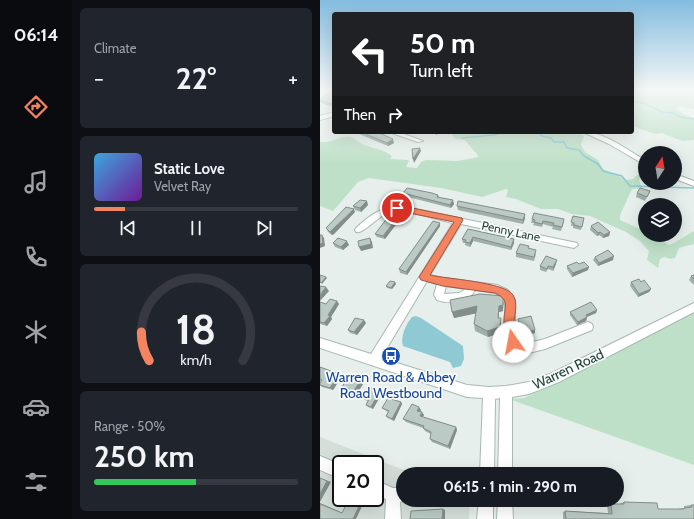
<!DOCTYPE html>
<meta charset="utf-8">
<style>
:root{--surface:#171b24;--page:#20242c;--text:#f1f3f6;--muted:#9ea1a6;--line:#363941;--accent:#f4845f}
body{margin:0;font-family:Cabin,sans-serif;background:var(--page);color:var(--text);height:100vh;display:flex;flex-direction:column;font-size:15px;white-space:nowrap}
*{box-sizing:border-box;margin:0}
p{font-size:13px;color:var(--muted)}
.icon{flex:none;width:22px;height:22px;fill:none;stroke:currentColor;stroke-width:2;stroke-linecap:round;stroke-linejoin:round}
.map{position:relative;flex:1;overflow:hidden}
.sheet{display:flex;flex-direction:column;gap:8px;padding:8px;background:#0d0f14;width:248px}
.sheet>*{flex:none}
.guide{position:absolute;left:12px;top:12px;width:302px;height:122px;border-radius:4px;box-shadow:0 4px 16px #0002;background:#202124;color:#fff;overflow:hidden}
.needle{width:26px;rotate:12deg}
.fabs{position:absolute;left:318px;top:146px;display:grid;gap:8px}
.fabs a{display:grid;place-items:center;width:44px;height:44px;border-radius:50%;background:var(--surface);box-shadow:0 4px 16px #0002;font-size:20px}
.speed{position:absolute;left:12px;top:455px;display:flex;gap:8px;font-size:20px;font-weight:700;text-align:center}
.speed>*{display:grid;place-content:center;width:52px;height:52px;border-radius:50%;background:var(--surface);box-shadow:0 4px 16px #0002;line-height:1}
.speed .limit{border:2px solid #111;border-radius:6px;background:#fff;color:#111}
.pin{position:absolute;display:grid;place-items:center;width:34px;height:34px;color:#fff;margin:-17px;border:2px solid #fff;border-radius:50%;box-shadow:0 1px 4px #0007}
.me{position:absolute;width:44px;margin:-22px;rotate:348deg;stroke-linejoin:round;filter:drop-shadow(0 0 3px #0008)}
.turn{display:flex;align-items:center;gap:14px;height:84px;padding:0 12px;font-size:18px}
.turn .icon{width:52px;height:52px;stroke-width:2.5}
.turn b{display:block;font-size:28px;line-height:34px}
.then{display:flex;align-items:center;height:38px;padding:0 12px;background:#0003;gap:8px;font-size:15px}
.big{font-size:30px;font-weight:800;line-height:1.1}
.sheet .tile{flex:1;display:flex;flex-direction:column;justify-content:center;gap:6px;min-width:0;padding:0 14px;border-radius:6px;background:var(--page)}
.sheet .dial{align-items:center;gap:0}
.dial svg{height:104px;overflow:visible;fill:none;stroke:var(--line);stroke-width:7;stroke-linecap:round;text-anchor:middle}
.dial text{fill:var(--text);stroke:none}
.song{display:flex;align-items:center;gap:12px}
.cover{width:48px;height:48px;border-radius:6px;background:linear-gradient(135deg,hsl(200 70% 55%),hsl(280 70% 35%))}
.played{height:4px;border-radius:2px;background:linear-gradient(90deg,var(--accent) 15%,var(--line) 15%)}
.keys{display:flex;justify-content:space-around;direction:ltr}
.heat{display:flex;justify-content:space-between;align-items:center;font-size:22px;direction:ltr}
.charge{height:6px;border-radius:3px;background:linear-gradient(90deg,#34c759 50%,var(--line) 0)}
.trip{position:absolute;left:76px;top:467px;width:228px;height:40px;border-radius:20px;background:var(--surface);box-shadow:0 4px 16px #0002;font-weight:800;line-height:40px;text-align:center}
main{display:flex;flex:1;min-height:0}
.menu{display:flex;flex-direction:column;width:72px;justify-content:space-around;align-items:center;background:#090b0e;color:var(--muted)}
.menu .icon{width:28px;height:28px}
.menu .current{color:var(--accent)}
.menu b{font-size:18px;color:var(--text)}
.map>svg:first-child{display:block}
.built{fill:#d4dfda;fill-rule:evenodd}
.green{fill:#bfe0c8}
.water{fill:#8ec9d4}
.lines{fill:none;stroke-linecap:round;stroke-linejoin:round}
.stream{stroke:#8ec9d4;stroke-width:1.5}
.minor-casing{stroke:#a8b8b2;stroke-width:2}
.minor{fill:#fff;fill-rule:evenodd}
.wall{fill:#a1aea9}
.shaded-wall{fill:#838d89}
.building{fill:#bbcac4;stroke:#838d89}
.route{fill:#f4845f;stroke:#9f563e}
.labels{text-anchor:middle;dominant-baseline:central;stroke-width:3.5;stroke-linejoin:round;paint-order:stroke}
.street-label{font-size:12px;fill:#24423a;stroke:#f7fbf9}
.near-street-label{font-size:14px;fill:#24423a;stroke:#f7fbf9}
.near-transit-label{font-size:14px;fill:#164399;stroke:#f7fbf9}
</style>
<main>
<nav class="menu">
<b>06:14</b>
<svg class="icon current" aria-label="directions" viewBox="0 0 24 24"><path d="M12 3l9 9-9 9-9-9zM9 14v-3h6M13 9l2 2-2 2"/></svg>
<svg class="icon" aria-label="music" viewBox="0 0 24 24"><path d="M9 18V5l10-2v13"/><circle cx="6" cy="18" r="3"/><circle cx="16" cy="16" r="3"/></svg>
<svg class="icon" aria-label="phone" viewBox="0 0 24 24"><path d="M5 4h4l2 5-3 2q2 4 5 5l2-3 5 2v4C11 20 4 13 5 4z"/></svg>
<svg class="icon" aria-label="climate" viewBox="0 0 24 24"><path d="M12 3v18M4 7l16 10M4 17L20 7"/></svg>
<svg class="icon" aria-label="car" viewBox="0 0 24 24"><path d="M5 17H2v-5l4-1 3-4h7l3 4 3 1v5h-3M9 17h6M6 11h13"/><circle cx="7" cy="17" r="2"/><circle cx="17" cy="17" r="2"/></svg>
<svg class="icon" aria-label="filters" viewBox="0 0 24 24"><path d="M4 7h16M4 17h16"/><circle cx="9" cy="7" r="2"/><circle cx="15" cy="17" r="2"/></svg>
</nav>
<section class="sheet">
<div class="tile"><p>Climate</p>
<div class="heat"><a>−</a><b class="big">22°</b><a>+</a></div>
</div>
<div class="tile">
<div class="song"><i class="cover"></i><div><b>Static Love</b><p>Velvet Ray</p></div></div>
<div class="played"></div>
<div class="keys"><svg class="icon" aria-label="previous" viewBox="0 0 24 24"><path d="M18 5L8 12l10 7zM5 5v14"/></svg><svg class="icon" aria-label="pause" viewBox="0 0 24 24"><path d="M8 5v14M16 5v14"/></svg><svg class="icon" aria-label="next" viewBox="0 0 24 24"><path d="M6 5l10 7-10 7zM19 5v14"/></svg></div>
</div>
<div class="tile dial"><svg viewBox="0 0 100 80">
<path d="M14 69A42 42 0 1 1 86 69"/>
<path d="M14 69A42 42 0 0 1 8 47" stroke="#f4845f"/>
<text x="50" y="56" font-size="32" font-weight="700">18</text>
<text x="50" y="72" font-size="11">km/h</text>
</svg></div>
<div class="tile"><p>Range · 50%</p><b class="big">250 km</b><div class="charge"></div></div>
</section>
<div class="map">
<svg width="374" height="519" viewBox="0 0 374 519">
<rect width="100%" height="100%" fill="#e6efeb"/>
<path class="built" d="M0 437 94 474H83V500H150L149 519H0ZM21 464H55V498H21Z"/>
<path class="green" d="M312 90H374V109L359 106 355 108 365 115 374 118V140L362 141 342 133 335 134 312 126Z
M131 132H257L264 136 261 145 265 152 278 160 283 169 307 180 313 179 325 168 319 180 322 188 312 189 300 215V220L325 231V235H331L349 245 354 243 374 231V244L359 248 355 258 351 259 344 257 340 259 338 268 327 260 329 251 320 241 306 232 270 216 252 214 238 209H221L196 199 186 197 188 190 186 189 162 197 121 188 49 178 38 182 13 211 0 206V142C10 143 16 138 25 137 34 135 38 143 45 145 55 149 63 149 72 156L70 159 88 160 89 161 86 167 97 168 101 162 106 160 138 161 158 157 157 154C153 151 148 142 144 140 140 139 137 140 134 138Z
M374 311V465L189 399 204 398 275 365Z"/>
<path class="water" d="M96 316 101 318 143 346 144 359 141 366 133 368 130 362 83 346C80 337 86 324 92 317Z"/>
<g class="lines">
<path class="stream" d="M312 101 323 103 343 112 354 113 360 117 374 119
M217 132 222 136 231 138 234 142H244L247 148 259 150 264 156 278 164 283 171 302 176 310 186 374 188
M142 138 174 135 183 132"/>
<g class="minor-casing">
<path id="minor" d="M14 112V116L0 120V116Z
M69 132H78L103 141 98 142Z
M263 132C285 132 307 150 325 160V165L289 144Z
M355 174 374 181V186L355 179Z
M77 205 257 243 258 245 254 248 141 224 110 275 123 278 177 285 188 290 195 300V332L200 345 225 339 268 322 272 324 273 327 272 330 225 349 196 356 192 355 185 332V301L182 296 175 293 155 290C148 304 129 304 117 300L114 295 117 284 107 281 61 358 147 385 169 387 186 386 209 382 232 373 374 303V312L239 382 209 394 192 397V474H178L180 398 175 399 174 474H160L163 398 147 397 0 348V338L51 354 133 223C119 220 82 208 69 212 59 215 44 234 36 232L35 230 36 228C49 216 60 208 77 205ZM126 286 146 289 139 293 124 294Z
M0 456 21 465V479L0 470Z
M55 480 73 488H83V500H88L80 502 81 519H65L66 499 55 494Z
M159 500H173V519H157Z
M178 500H192L193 519H177Z"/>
</g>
<use href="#minor" class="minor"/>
</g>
<path class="wall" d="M14 91V107H13L1 103 0 100Z
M34 132H57L74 143 68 146Z
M330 191 325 201 316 197 317 193Z
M83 193 118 195 119 197 134 204 131 208 84 196Z
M48 205 41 212 35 210 33 206Z
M137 206 205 218 203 224 138 210Z
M35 212 14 234 12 235 8 232 6 228Z
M80 214 81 218 65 239 57 237 55 234Z
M253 216 264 218 261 230 253 228V226H251Z
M212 219 244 222 241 231 232 229 233 227 223 224 222 227 213 225 214 223H211Z
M120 223V226L87 275 80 273 79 269Z
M271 226 290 232 289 236 283 238 279 235 277 236 270 230Z
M148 229 194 239V243L191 250 153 241 150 247 145 245V243H143L142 239Z
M13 243 29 245 23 250 15 247Z
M208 248 216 254 214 261 196 257V253Z
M275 257 293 260 278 266 273 260Z
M236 264 233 271 228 269 226 272 220 270V266Z
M259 264 268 270 252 277 247 269V266Z
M374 275V285L369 280 371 276Z
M311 282H321L331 289 329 292 318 297 310 286Z
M76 284 72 289 67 288 66 286Z
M0 302 6 304H19L11 317 12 319 7 326 0 324Z
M184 302 183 311 179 312V318L181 324 180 333 168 337 155 331 154 324 156 313 134 318 132 312Z
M277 310 276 313 267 317 266 321 257 325 250 315V312Z
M198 319 215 333 202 336 198 322Z
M46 323 37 335 30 333 28 330Z
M0 367 19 374 22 376 13 390 2 387 0 385V383L1 381H0Z
M43 384 34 398 29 396 26 394 28 390 25 389 22 387Z
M62 393 53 409 48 407 46 405 48 401 45 400 42 397Z
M81 402 82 404 74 421 68 418 66 416 68 412 62 408Z
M101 410 100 412 104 415 103 417 136 427 137 430 130 449 112 442 110 439 111 434 105 431 103 428 86 422 83 419Z
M304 502 338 509H357L364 508V506L371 505 374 519H243V512L245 511 288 513 287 505 291 504H299Z"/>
<path class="shaded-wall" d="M14 103V107H13L12 104Z
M115 132H122L116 135Z
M73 139 74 143 68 146 67 143Z
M100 148 101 151 94 163 93 159Z
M133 200 134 204 131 208 130 205Z
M47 201 48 205 41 212 40 208Z
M34 209 35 212 14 234 12 235 10 232Z
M80 214 81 218 65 239 63 236Z
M205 214V218L203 224V220Z
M120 223V226L87 275 86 272Z
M280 232 279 235 277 236 278 233Z
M290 232 289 236 283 238 284 235Z
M2 235 4 238 5 246 0 248V244Z
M153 237V241L150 247V243Z
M50 238 52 242 53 248 41 251 39 247Z
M194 239V243L191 250V247Z
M27 241 29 245 23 250 21 247Z
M294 256 293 260 278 266 279 263Z
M237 260 236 264 233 271V267Z
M269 267 268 270 252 277 253 273Z
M6 277 7 278 2 284 1 283Z
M75 282 76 284 72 289 71 288Z
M6 287 9 291 0 301V295Z
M331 289 329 292 318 297 319 294Z
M183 296V311L179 312 178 324V318L179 306Z
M17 301 19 304 11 317 12 319 7 326 4 323 8 315Z
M157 306 158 313 134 318 132 312Z
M277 310 276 313 264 318 266 315Z
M267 317 266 321 257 325 258 322Z
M181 318V324L180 333 168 337 167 331Z
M44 320 46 323 37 335 34 332Z
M215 330V333L202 336V333Z
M19 374 22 376 13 390 10 388Z
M40 381 43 384 34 398 31 396Z
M60 391 62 393 53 409 51 407Z
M81 402 82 404 74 421 72 419Z
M99 407 101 410 99 414 97 411Z
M102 412 104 415 102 418 100 416Z
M136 427 137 430 130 449 128 446Z
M0 478 11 482 0 502Z
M29 499 43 504 36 519H33Z
M0 503 25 514 22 513 0 504Z
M123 509 125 510V519H122Z"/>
<path class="building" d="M11 91H14V103L12 104 0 100Z
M41 132H57L73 139 67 143Z
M100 148 93 159 92 149Z
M87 188 112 193 118 195 117 197 133 200 130 205 83 193Z
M320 188 330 191 327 197 317 193Z
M40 200 47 201 40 208 33 206Z
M138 201 205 214 203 220 137 206Z
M26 207 34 209 12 230 10 232 6 228Z
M71 213 80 214 63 236 55 234Z
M214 213 244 219 242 227 233 225 234 223 223 221 222 224 214 222 215 220 212 219Z
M253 216 264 218 262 227 254 225V223L251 222Z
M113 221 120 223 86 272 79 269Z
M278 222 290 232 284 235 280 232 278 233 271 226Z
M148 229 194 239 191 247 153 237 150 243 145 242 146 240 142 239Z
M0 235H2L3 243 0 244Z
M18 238 27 241 21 247 13 243Z
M50 238 51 244 39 247 38 241Z
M200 244 209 246 208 248 216 250 214 257 196 253Z
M288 250 294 256 279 263 275 257Z
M226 256 237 260 233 267 228 266 227 269 220 266Z
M257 262 259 264 264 262 269 267 253 273 247 266Z
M0 275 6 277 1 283 0 282Z
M374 275V279L371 276Z
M319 279 321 282 324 280 331 289 319 294 311 282Z
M70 281 75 282 71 288 66 286Z
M0 286 6 287 0 295Z
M160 294 183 296V305L179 306 178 318H181L180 327 167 331 154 324 157 306 132 312 130 300Z
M10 299 17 301 8 315 10 316 4 323 0 322V302L6 304Z
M271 302 277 310 266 315 267 317 258 322 250 312Z
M211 316 215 330 202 333 198 319Z
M35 318 44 320 34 332 28 330Z
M0 367 19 374 10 388 0 385V383L2 380 0 379Z
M28 377 40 381 31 396 26 394 29 389 22 387Z
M48 387 60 391 51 407 46 405 49 399 42 397Z
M68 398 81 402 72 419 66 416 69 411 62 408Z
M92 404 99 407 97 411 102 412 100 416 136 427 128 446 110 439 111 432 103 428 104 426 83 419Z
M0 478 7 481 0 494Z
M29 499 40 504 33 519H34H0V504L22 513Z
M304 502 337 503 338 509H364V508L372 507 371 505H374V519H246L245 511 292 514 291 504H304Z
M123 509 122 519H90L91 511Z"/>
<linearGradient id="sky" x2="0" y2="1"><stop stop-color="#84bce0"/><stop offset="0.55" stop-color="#f4f8f6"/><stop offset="1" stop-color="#f4f8f6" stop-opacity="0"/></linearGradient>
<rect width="374" height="163" fill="url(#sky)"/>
<path class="route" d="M77 205 142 218 143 220 110 275C127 279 185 282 193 295 198 303 195 312 194 322 194 330 200 338 197 345L193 347 189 345C186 339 184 330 184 323 183 309 192 301 175 293L123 286 101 280 99 277 134 222 74 210 73 208Z"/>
<defs>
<g id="bus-disc" transform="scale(1)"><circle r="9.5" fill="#1a4fb4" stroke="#f7fbf9"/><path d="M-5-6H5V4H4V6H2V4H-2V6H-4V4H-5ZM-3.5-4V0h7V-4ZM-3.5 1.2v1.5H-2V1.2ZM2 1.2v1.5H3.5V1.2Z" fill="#fff"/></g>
</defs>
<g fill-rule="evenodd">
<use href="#bus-disc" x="71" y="356"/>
</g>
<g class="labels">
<g class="street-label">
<text transform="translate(191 231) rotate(12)">Penny Lane</text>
</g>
<g class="near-street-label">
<text transform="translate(248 369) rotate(-25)">Warren Road</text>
</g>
<g class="near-transit-label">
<text x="71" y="377">Warren Road &amp; Abbey<tspan x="71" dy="16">Road Westbound</tspan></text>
</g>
</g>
</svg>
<div class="fabs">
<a><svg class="needle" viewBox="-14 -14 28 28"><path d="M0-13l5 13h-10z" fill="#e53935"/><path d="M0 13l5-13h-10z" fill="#9ea1a6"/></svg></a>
<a><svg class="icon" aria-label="layers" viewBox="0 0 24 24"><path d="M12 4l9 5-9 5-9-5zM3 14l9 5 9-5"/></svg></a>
</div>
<div class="speed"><div class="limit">20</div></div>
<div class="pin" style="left:77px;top:208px;background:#d93025"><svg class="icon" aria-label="arrive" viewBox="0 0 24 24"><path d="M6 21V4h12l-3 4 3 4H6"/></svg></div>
<svg class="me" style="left:193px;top:342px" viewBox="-20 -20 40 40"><circle r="19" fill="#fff"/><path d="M0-13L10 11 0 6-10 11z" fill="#f4845f"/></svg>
<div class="trip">06:15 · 1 min · 290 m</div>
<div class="guide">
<div class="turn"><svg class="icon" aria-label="left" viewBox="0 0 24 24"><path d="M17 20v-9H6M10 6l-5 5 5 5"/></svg><div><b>50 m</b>Turn left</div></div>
<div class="then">Then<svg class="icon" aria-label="right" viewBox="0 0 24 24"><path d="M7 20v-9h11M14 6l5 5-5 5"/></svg></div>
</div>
</div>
</main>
